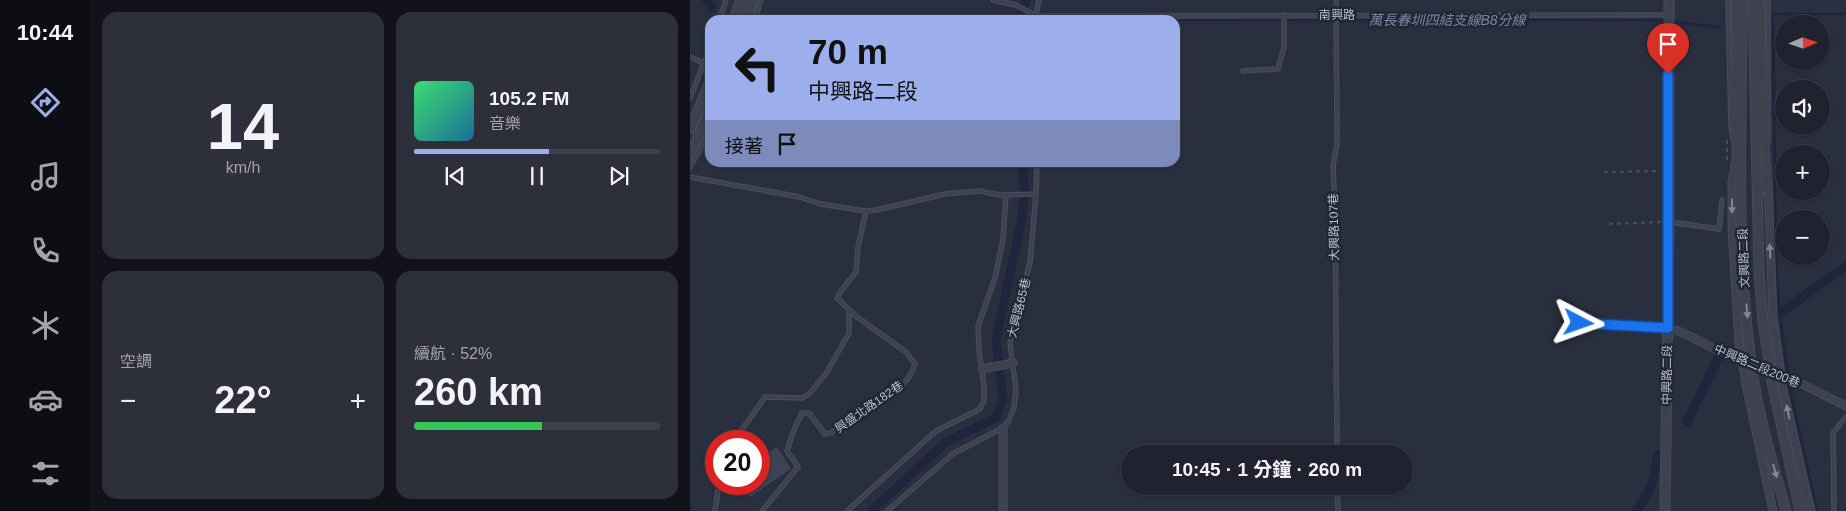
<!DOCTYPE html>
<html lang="zh-TW">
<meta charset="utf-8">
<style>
:root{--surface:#20232f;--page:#2d2f3b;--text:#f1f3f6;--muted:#a2a4aa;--line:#3d404b;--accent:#9daeec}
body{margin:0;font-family:Helvetica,"Noto Sans TC",sans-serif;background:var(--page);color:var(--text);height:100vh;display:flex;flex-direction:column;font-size:19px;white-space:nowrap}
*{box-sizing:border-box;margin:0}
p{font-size:16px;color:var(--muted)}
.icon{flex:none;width:28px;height:28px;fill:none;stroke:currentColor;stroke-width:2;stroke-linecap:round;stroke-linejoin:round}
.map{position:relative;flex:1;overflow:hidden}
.drawer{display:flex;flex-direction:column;gap:12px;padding:12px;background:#12131a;width:600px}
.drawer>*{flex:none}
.hud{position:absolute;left:15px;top:15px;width:475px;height:152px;border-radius:15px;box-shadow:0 1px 4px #0004,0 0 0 1px var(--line);background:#9daeec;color:#111;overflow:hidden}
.needle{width:32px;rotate:88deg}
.buttons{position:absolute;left:1085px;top:15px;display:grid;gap:10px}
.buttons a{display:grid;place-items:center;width:55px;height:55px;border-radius:50%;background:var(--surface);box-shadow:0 1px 4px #0004,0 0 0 1px var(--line);font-size:25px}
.speed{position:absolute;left:15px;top:430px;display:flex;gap:10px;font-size:25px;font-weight:700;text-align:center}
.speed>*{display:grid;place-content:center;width:65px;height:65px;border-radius:50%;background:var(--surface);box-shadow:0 1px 4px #0004,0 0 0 1px var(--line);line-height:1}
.speed .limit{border:8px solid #d22;background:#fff;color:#111}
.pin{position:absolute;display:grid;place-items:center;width:42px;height:42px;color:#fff;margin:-51px -21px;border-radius:50% 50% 50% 0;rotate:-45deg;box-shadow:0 0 5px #0007}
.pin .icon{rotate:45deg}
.me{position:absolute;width:55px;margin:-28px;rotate:94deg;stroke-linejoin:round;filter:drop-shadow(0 0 4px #0008)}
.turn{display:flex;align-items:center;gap:18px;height:105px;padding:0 20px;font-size:22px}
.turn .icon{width:65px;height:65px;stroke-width:2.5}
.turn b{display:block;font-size:35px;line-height:42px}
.then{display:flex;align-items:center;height:48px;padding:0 20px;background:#0003;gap:10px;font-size:19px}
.big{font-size:38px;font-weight:700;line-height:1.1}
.drawer .tile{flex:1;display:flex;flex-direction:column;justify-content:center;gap:8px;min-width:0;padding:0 18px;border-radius:15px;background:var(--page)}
.drawer .dial{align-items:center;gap:0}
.dial b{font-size:65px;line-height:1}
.song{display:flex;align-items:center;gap:15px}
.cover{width:60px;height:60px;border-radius:8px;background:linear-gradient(135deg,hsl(140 70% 55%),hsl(200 70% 35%))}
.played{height:5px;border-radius:2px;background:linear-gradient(90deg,var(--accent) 55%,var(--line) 55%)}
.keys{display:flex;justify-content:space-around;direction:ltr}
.heat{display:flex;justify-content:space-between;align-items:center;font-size:28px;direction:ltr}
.charge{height:8px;border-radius:4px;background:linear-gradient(90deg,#34c759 52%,var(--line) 0)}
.drawer .tiles{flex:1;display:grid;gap:12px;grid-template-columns:repeat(2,1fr)}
.trip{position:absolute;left:431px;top:445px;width:292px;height:50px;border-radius:25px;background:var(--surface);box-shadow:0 1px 4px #0004,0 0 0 1px var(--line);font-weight:700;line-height:50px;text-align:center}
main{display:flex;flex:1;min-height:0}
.tab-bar{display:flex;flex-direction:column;width:90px;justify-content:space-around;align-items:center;background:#0d0e13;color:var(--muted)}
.tab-bar .icon{width:35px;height:35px}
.tab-bar .on{color:var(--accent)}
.tab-bar b{font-size:22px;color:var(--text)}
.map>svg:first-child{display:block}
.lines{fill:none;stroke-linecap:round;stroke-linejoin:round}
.stream{stroke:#1e253c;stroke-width:2.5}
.canal{stroke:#1e253c;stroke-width:9}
.building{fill:#3d4355;stroke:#252937}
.service-casing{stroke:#484b59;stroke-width:5.5}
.minor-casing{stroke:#484b59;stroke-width:9}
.tertiary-casing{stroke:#484b59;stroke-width:11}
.path{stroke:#455358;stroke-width:2;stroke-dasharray:4 4;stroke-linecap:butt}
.service{stroke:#3e424f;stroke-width:3}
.minor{stroke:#3e424f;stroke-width:7}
.tertiary{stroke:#3e424f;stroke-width:9}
.oneway{fill:#838693}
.route-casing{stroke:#114b97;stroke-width:12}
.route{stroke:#1a73e8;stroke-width:9}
.labels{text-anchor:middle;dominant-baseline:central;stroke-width:5;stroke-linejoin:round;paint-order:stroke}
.street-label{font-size:12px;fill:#bbbeca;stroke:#222735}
.water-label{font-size:14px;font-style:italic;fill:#7884a4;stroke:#222735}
</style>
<main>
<nav class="tab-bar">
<b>10:44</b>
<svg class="icon on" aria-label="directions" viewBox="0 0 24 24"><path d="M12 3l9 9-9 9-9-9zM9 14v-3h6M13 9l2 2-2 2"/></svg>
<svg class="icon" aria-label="music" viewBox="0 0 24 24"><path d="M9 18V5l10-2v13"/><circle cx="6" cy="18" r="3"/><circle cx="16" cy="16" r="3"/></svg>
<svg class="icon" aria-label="phone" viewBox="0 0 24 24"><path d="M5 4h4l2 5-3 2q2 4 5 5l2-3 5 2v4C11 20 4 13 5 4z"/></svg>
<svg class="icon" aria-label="climate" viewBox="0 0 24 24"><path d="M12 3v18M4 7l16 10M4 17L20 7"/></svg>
<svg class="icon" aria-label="car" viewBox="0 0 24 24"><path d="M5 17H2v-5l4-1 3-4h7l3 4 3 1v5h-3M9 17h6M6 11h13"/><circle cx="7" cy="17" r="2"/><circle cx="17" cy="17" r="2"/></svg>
<svg class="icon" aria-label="filters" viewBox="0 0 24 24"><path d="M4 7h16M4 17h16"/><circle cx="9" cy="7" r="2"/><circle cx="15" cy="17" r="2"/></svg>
</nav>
<section class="drawer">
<div class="tiles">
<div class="tile dial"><b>14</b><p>km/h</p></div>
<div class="tile">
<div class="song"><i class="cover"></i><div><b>105.2 FM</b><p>音樂</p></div></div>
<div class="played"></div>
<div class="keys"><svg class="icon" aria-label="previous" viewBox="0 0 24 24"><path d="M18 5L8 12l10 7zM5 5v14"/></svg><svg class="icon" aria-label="pause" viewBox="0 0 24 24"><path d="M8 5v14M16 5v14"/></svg><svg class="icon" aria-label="next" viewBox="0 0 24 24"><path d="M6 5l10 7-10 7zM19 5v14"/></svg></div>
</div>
<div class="tile"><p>空調</p>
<div class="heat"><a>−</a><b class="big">22°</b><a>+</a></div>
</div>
<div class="tile"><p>續航 · 52%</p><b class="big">260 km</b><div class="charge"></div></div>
</div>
</section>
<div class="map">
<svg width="1156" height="511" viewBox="0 0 1156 511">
<rect width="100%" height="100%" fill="#2a2f3f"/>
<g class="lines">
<path class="stream" d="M485 20H976
M981 22 1029 27
M1127 511 1099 386 1089 306 1086 263 1083 14H1156"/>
<path class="canal" d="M17 0 22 8
M332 20 336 0
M1090 313 1156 266
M997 422 1030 354
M181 511 256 442 306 418 313 398 306 339 331 223 335 190 332 162
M946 511C961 492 965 478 968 454"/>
</g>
<path class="building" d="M87 446 102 469 60 498 51 484H69V458Z"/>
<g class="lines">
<g class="service-casing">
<path id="service" d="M303 0 326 5 346 16 978 15
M646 0 647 144 643 166 645 206 647 454
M1038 0 1041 126 1043 139
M29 20 36 0
M64 20 71 0
M345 20 349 0
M0 57 15 64
M553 71 588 69 594 47V15
M0 98 20 48
M1078 142V0
M0 167 20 132
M0 177 110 197 130 204 176 211 186 210 255 194 289 191 310 195 346 194
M1071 196 1075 175
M979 222 1029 229 1032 200
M889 323 976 328
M44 441 75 397 112 398 119 394 137 372 159 333V310
M647 486 648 511
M25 511 29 484
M72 511 108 467 97 451 103 432 112 413H119L135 434 141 433C152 425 162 417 173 409 195 394 216 392 225 364L216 352 167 317 147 298 151 291 166 272 168 247 176 211
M157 511 246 431 290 409 294 401V386L289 351 288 326 305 278 313 239 316 195
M197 511 264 453 313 428 319 420 324 408 326 390 320 343 323 323 330 302 340 262 346 194 347 162
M1144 511 1143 433 1156 417"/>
</g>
<g class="minor-casing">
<path id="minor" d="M1045 0 1046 158 1042 182V228L1049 343 1056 384 1083 511
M1071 0 1073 120 1078 184 1083 318 1093 390 1121 511
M977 328 991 332 1025 349 1102 379 1156 406
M292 369 323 363
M313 511V428"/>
</g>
<g class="tertiary-casing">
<path id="tertiary" d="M1052 0C1052 127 1044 256 1064 382 1071 426 1084 468 1096 511
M1063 0 1069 270 1073 322 1082 382 1110 511
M43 20 51 0
M56 20 63 0
M0 129 20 82
M0 154 20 111
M975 511 979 221V0"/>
</g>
<path class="path" d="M1037 140V160
M914 172 970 171
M919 224 972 222"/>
<use href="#service" class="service"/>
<use href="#minor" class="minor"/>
<use href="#tertiary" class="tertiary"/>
</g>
<defs><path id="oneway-solid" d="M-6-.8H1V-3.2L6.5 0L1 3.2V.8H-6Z" transform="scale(1.25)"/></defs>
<g class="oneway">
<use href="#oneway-solid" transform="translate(1042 206) rotate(90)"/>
<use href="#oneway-solid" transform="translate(1080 251) rotate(-93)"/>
<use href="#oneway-solid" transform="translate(1057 311) rotate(85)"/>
<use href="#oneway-solid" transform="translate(1098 412) rotate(-102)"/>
<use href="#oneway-solid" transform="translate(1085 471) rotate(75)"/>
</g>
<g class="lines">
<g class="route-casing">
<path id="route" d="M889 323 978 328V74"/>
</g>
<use href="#route" class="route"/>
</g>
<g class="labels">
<g class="street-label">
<text x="647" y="15">南興路</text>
<text transform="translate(644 227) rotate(-91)">大興路107巷</text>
<text transform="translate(1054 258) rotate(-92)">文興路二段</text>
<text transform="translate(329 308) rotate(-76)">大興路65巷</text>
<text transform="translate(1067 366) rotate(23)">中興路二段200巷</text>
<text transform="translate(977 375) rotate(-89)">中興路二段</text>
<text transform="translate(179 407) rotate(-35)">興盛北路182巷</text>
</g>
<g class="water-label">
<text x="757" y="20">萬長春圳四結支線B8分線</text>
</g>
</g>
</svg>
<div class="buttons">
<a><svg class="needle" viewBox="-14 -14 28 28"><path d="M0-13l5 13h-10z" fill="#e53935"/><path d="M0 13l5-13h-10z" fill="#a2a4aa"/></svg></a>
<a><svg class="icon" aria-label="sound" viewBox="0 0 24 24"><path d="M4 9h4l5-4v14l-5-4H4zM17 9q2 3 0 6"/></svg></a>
<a>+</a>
<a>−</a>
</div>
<div class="speed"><div class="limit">20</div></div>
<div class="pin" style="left:978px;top:74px;background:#d93025"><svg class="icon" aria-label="arrive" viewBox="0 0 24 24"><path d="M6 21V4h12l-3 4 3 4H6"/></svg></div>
<svg class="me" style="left:889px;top:323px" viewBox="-20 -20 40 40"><path d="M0-17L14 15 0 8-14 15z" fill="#1a73e8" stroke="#fff" stroke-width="4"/></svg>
<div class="trip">10:45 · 1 分鐘 · 260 m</div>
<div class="hud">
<div class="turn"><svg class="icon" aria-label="left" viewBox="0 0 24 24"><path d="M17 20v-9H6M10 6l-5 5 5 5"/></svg><div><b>70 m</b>中興路二段</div></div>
<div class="then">接著<svg class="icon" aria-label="arrive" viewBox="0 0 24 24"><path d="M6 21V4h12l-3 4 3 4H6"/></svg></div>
</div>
</div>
</main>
